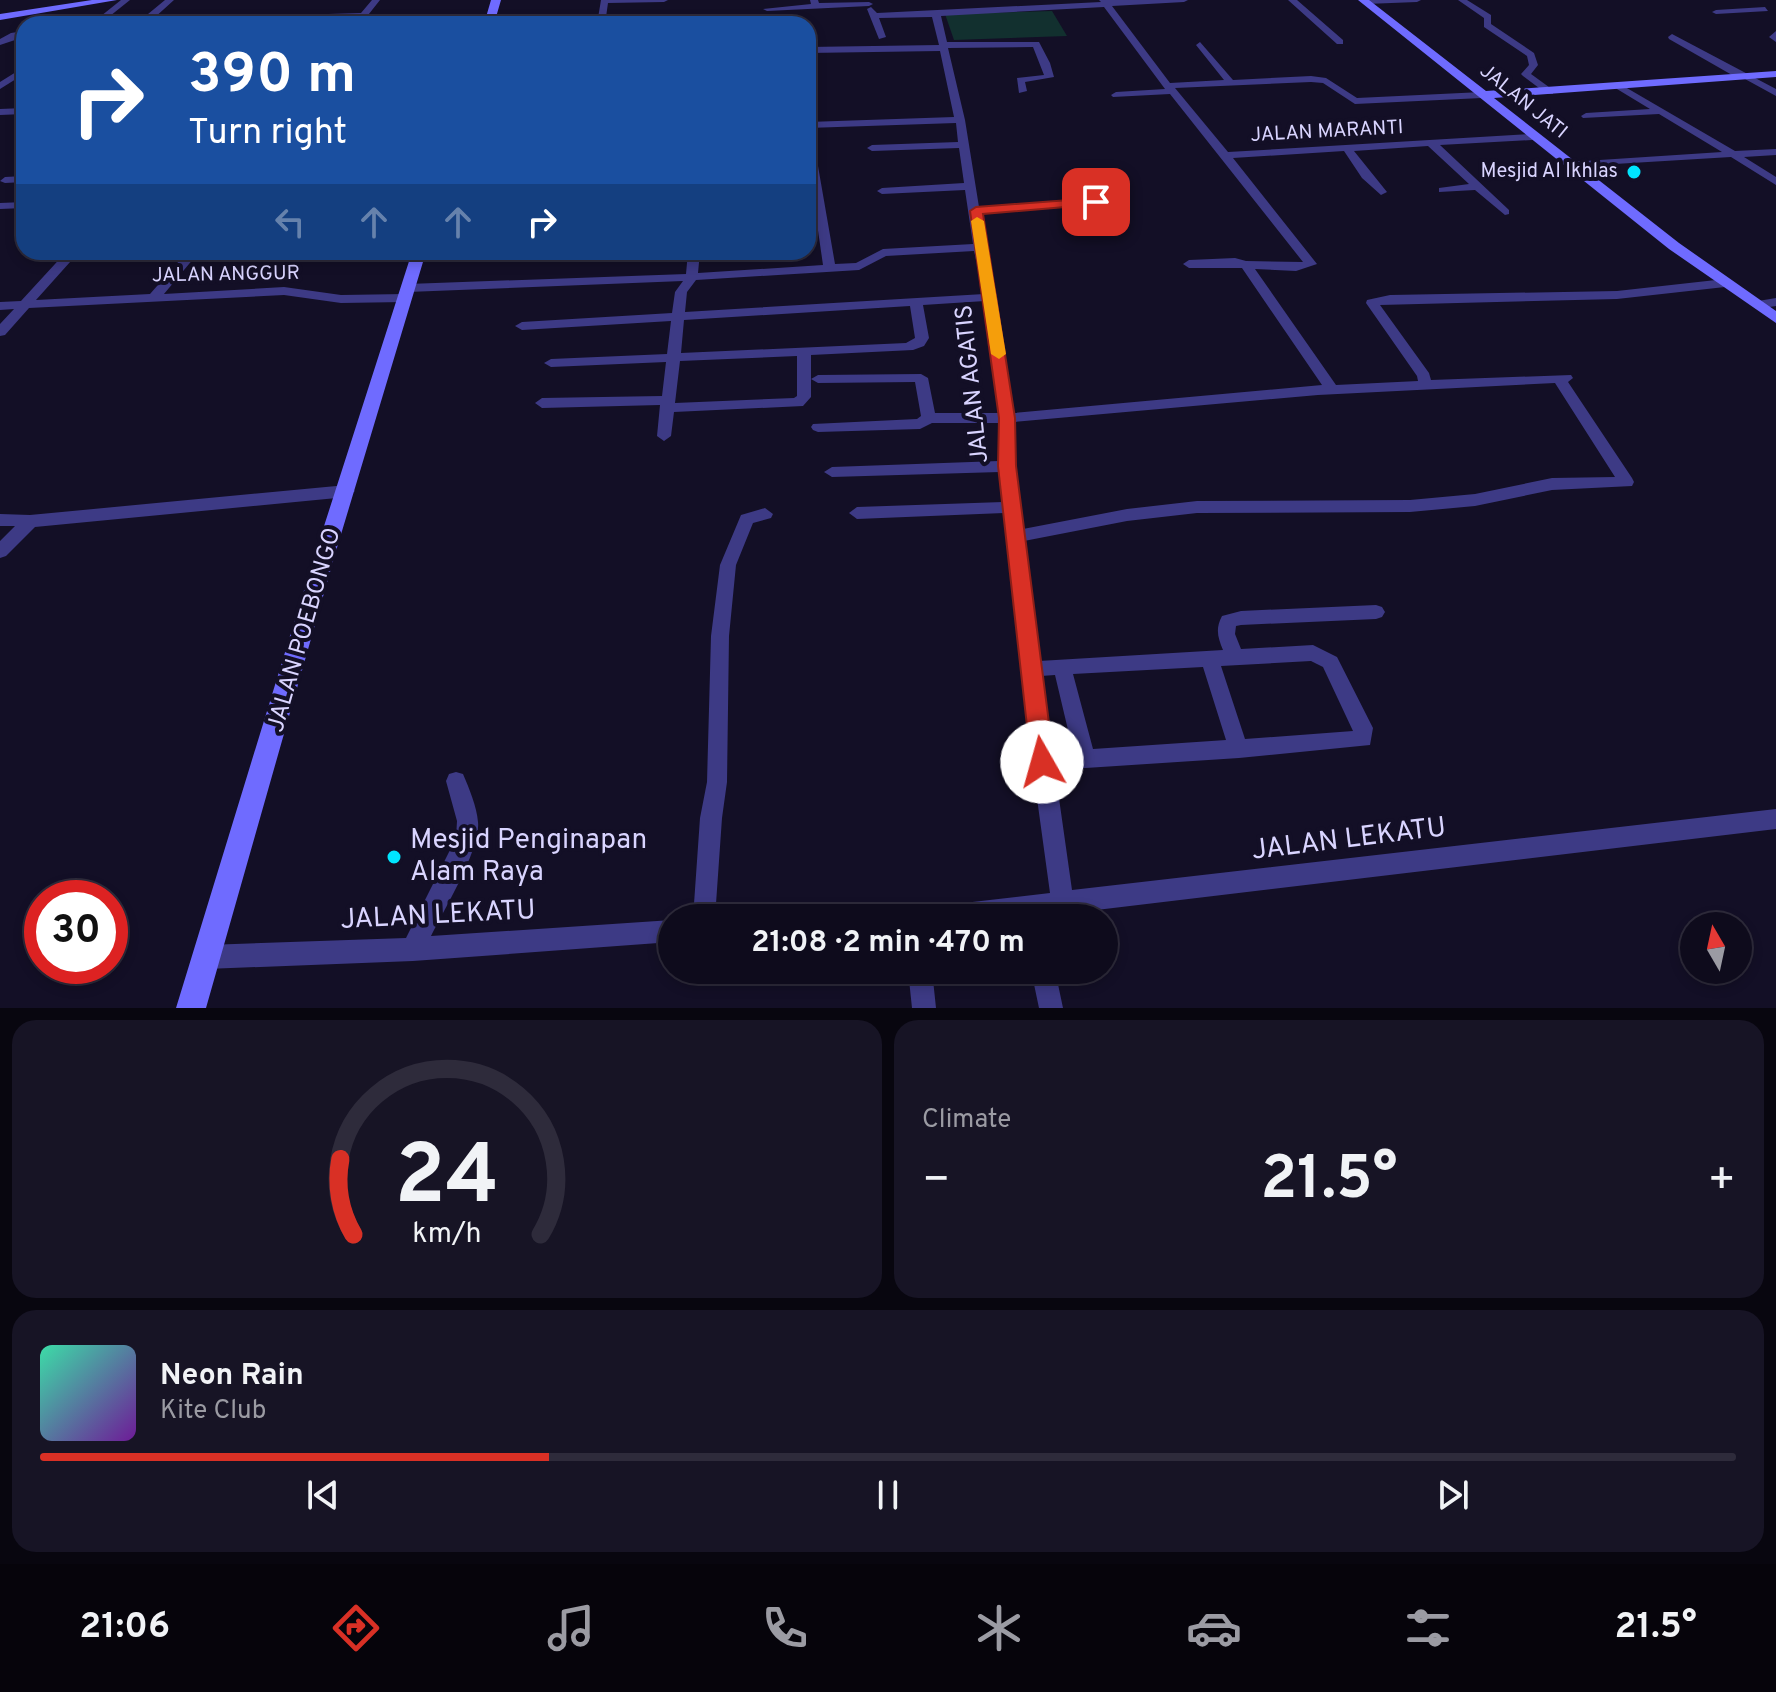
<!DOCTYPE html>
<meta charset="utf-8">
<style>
:root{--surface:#0e0b1c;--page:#171425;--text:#f1f3f6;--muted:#9b9ba3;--line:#2e2b3b;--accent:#d93025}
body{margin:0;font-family:Overpass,sans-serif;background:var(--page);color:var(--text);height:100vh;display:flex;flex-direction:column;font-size:30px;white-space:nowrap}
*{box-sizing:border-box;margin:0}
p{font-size:26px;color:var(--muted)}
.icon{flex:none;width:44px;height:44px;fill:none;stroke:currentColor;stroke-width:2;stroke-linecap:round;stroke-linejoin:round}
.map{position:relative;height:1008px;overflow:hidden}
.details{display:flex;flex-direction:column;gap:12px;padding:12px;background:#08060f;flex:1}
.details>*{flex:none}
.guide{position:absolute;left:16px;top:16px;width:800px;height:244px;border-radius:24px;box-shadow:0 4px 12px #0003,0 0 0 2px var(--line);background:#1a4fa0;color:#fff;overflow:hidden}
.needle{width:52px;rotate:351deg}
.buttons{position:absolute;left:1680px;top:912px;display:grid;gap:16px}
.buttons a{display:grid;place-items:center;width:72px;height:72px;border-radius:50%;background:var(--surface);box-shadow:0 4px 12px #0003,0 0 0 2px var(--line);font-size:40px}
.speed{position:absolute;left:24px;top:880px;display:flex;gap:16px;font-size:40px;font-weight:700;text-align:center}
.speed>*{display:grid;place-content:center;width:104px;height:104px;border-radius:50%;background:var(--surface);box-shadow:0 4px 12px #0003,0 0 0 2px var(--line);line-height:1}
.speed .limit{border:12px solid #d22;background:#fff;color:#111}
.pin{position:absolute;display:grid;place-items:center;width:68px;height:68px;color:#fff;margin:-34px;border-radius:16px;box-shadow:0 4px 12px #0006}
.me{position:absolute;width:88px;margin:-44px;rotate:353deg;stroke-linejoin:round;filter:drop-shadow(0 0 6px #0008)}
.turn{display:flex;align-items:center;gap:28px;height:168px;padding:0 40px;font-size:36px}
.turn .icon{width:104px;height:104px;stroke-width:2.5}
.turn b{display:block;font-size:56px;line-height:68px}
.lanes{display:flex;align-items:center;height:76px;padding:0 40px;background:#0003;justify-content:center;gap:40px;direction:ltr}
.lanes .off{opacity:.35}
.big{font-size:60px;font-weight:700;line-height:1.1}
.details .tile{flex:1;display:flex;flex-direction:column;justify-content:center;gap:12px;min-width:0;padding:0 28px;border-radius:24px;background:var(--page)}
.details .dial{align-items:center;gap:0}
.dial svg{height:208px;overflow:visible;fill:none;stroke:var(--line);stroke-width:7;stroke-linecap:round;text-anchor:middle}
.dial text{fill:var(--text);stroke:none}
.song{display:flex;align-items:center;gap:24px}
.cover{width:96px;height:96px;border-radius:12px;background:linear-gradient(135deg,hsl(160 70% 55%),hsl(280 70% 35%))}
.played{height:8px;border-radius:4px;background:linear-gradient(90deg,var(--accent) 30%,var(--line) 30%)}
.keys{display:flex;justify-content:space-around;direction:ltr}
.heat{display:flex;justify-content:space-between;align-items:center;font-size:44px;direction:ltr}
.details .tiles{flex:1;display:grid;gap:12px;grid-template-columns:1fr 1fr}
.tile:last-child{grid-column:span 2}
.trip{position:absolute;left:658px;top:904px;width:460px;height:80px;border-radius:40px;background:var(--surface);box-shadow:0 4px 12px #0003,0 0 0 2px var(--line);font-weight:700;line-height:80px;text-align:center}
.dock{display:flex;height:128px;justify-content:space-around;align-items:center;background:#06040b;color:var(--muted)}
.dock .icon{width:56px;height:56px}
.dock .selected{color:var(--accent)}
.dock b{font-size:36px;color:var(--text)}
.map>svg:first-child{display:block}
.green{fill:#12302f}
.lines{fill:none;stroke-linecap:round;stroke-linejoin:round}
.street{fill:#3d3a85;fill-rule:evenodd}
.secondary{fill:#6f6bff;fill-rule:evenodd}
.route{fill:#d93025;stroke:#8d1f18;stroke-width:2}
.slow{fill:#f59e0b}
.poi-dot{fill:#00e5ff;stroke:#130f26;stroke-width:3}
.labels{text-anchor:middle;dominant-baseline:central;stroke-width:8;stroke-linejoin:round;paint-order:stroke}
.far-street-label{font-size:20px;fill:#d9d4ff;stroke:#130f26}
.far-poi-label{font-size:20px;fill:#d9d4ff;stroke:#130f26;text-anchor:end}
.street-label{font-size:24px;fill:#d9d4ff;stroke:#130f26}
.near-street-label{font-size:28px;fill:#d9d4ff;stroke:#130f26}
.near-poi-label{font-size:28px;fill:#d9d4ff;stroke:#130f26;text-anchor:start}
</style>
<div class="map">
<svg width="1776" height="1008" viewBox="0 0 1776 1008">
<rect width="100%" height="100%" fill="#130f26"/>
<path class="green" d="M1052 11 1067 36 954 40 945 14Z"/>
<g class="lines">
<path class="street" d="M121 0H130L100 24H91Z
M165 0H174L153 19H177L181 21 179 24 142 23V19Z
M372 0H380L361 24 353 23 357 18H328L324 16 328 14 361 13Z
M601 0H668L664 2 608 3 605 24H597Z
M810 0H818L819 3 869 2 873 4 869 6 767 11 763 9 811 4Z
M1099 0H1188L1184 2 1112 6 1170 83 1224 80 1196 45 1200 42 1233 80 1311 76 1326 78 1357 98 1482 92 1487 95 1482 98 1355 104 1323 83 1311 82 1175 88 1228 152 1532 134 1537 137 1532 140 1440 145 1509 210V214L1505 215 1475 190 1439 192V188L1469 184 1428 146 1354 151 1387 192 1381 195 1362 178 1344 151 1233 158 1317 264 1296 271 1255 269 1336 385 1418 381 1417 376 1366 303 1367 300 1390 295 1617 291 1725 279 1731 283 1725 287 1617 299 1380 305 1429 373 1431 380 1571 375 1573 378 1568 382 1632 478 1634 482 1632 486 1552 490 1475 506 1410 512 1197 513 1127 521 1024 541 1039 661 1223 650C1218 638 1215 629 1222 616L1241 611 1376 605 1382 607 1385 612 1382 617 1376 619 1241 625 1236 626 1235 634 1241 649 1313 645 1337 657 1373 728 1370 745 1239 758 1055 770 1072 890 1776 809V829L1063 914 1024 918H918L921 910 929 907 1050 893 1032 762 1004 513 857 519 849 513 857 507 1003 502 1000 472 832 477 824 472 832 467 999 461 1000 423H932L920 429 818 432 813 430 811 427 813 424 917 419 921 416 915 382 818 383 811 379 818 375 921 374 928 378 935 413H999L985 301 923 305 929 338 924 346 913 350 811 355V397L803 406 674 412 671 436 664 441 657 436 660 405 542 408 535 403 542 398 662 396 666 362 551 367 544 363 551 359 667 354 671 321 522 330 515 326 522 322 672 313 675 292 683 281 408 292 402 288 408 284 686 274 688 252H700L698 273 823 265 808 161 818 166 835 264 856 263 883 249 973 244 965 190 882 194 877 191 882 188 964 183 959 148 872 151 867 148 872 145 958 142 956 123 808 128V122L954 117 940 51 808 53V47L939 45 932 17 879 18 886 37 879 39 867 9 871 7 877 13 1101 2ZM1104 7 1165 89 1116 92 1111 95 1113 97 1170 94 1303 262 1246 261 1235 258 1189 260 1183 264 1189 268H1242L1322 385 1014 413 997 297 980 214 1096 205 1102 202 1096 199 979 207 965 120 948 48 1033 47 1044 75 1017 78 1019 93 1027 91 1025 82 1054 77 1050 63 1039 42H947L941 16ZM974 251 984 294 685 312 687 292 696 280 859 270 886 256ZM910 306 915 338 906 343 681 353 684 320ZM797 356V396L794 398 675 403 680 361ZM1555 383 1615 477 1552 478 1475 494 1410 500 1197 501 1127 509 1023 529 1015 466 1014 422 1318 395ZM1311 661 1323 667 1353 731 1245 739 1221 666ZM1203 667 1226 740 1093 749 1073 674ZM1055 675 1073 751 1052 752 1041 676Z
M1288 0H1297L1343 40V44H1337Z
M1364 0H1421L1417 2 1366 4 1362 2Z
M1458 0H1467L1491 15V24L1534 53 1538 65 1531 74 1553 90V94H1547L1523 76 1521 74 1529 65 1527 56 1484 27V18Z
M1765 7 1768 11 1716 14 1712 12 1716 10Z
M24 31V37L0 45V39L11 33Z
M1776 31V42L1769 37Z
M1672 34 1776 89V96L1745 79H1739L1669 39 1668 37Z
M24 67V74L0 89V82Z
M1620 84 1735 151 1776 149V155L1744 157 1776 177V185L1731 157 1565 167 1564 165 1569 162 1722 152 1659 114 1583 118 1581 116 1586 113 1650 109 1617 89 1615 87Z
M808 96 815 97 817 99 808 102Z
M24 108V114L0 115V109Z
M24 176V182L5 183 0 181 5 177Z
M24 202V208L0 209V203Z
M66 252H79L36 300 150 294 187 252H199L164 294 284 287 341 295 405 294 411 298 405 302 341 303 284 295 29 308 5 335 0 336V324L14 309 0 310V302L21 301Z
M1776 298V306L1757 309 1751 305 1752 302Z
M347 485 355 491 347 497 35 527 6 556 0 558V541L15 526H0V514L30 515Z
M765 508 773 514 771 518 753 523 736 565 729 636 727 782 722 818 715 918H693L700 818 707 782 711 636 720 565 741 515Z
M456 772 463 774C469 788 477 807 478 822 481 848 444 910 431 936L672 920V942L413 961 206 969 198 965 194 957 198 949 206 945 406 938 456 838 457 821 446 781 449 774Z
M908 970H932L936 1008H912Z
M1031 970H1055L1063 1008H1039Z"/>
<path class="secondary" d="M92 0H117L0 20V14Z
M491 0H501L494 24H484Z
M1358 0H1369L1486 91 1776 71V77L1494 98 1679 243 1776 311V323L1669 249Z
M412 252H426L336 551 206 1008H176L316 551Z"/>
</g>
<path class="route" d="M1096 198 1102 202 1100 204 983 214 1015 418 1016 466 1054 762 1050 770 1042 773 1034 770 1031 762 998 466 999 418 970 211 976 207Z"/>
<path class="slow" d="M977 217 984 221 1006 354 999 359 991 354 971 221Z"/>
<g class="poi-dot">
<circle cx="1634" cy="172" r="8"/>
<circle cx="394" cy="857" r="8"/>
</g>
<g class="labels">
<g class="far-street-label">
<text transform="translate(1523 102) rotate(39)">JALAN JATI</text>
<text transform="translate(1327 132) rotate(-3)">JALAN MARANTI</text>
<text transform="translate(226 275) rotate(-1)">JALAN ANGGUR</text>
</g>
<g class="far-poi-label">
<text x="1618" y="172">Mesjid Al Ikhlas</text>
</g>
<g class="street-label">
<text transform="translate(973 384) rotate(-96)">JALAN AGATIS</text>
<text transform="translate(305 630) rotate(-74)">JALAN POEBONGO</text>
</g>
<g class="near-street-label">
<text transform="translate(1349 840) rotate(-7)">JALAN LEKATU</text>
<text transform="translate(438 916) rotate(-3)">JALAN LEKATU</text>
</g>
<g class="near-poi-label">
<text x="410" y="841">Mesjid Penginapan<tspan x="410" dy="32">Alam Raya</tspan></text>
</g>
</g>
</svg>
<div class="buttons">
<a><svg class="needle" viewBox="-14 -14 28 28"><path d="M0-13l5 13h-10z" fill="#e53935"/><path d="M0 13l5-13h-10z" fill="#9b9ba3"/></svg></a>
</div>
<div class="speed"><div class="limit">30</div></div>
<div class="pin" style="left:1096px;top:202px;background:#d93025"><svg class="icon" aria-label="arrive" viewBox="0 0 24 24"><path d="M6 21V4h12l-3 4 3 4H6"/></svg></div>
<svg class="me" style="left:1042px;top:762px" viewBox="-20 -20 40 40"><circle r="19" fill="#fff"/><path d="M0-13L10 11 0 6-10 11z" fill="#d93025"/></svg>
<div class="trip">21:08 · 2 min · 470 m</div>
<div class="guide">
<div class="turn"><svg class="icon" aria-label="right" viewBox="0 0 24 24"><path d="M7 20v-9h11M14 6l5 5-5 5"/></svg><div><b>390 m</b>Turn right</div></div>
<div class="lanes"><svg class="icon off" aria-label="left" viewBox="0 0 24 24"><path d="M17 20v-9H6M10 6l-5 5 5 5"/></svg><svg class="icon off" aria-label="ahead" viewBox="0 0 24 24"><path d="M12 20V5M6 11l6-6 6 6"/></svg><svg class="icon off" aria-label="ahead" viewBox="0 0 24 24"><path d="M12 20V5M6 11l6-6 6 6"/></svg><svg class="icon" aria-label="right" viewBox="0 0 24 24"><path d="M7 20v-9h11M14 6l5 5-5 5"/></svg></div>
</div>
</div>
<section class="details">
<div class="tiles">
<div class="tile dial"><svg viewBox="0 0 100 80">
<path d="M14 69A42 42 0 1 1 86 69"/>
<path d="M14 69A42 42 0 0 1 9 40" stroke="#d93025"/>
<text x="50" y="56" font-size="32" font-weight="700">24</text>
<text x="50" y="72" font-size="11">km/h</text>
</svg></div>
<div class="tile"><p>Climate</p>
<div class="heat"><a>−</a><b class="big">21.5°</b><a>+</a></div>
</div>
<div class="tile">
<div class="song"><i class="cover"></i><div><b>Neon Rain</b><p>Kite Club</p></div></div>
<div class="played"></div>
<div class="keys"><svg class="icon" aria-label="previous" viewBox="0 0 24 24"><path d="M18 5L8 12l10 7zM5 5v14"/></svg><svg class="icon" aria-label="pause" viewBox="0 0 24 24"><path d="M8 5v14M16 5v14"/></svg><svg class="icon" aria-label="next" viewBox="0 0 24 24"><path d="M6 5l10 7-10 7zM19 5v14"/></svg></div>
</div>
</div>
</section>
<nav class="dock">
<b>21:06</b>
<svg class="icon selected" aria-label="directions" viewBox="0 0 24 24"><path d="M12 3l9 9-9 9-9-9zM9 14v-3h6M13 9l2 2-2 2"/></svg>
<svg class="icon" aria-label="music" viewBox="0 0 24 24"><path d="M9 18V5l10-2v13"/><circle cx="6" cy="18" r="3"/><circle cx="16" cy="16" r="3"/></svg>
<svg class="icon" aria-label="phone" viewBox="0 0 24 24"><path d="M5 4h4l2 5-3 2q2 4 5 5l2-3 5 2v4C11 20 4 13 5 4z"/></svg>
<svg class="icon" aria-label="climate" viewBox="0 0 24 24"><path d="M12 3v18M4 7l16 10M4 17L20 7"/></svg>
<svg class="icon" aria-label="car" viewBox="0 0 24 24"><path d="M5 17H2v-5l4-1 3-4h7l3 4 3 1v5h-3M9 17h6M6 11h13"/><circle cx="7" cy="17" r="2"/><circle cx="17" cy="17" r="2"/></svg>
<svg class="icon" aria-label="filters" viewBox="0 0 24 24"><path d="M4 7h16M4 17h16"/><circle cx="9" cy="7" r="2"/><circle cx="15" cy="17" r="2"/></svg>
<b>21.5°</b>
</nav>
